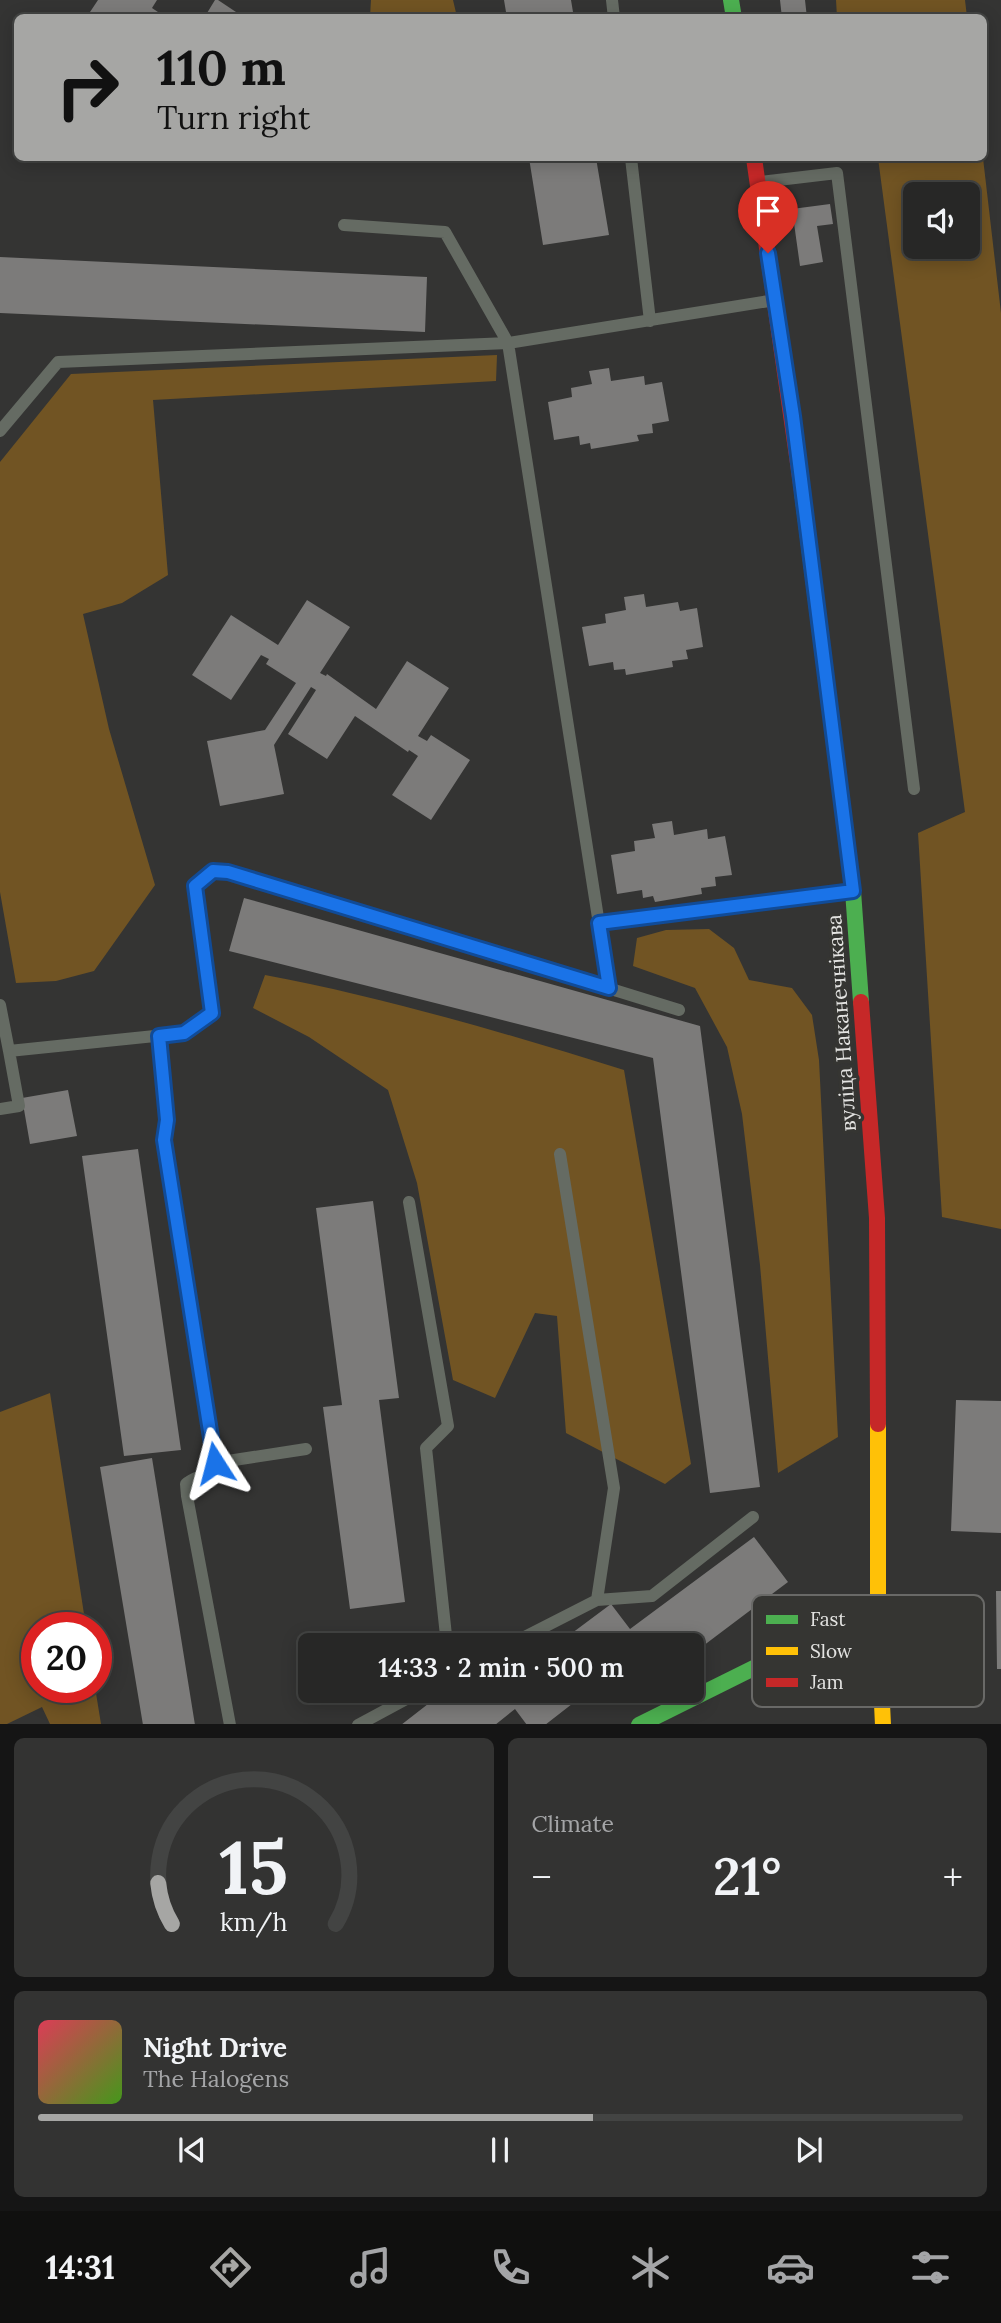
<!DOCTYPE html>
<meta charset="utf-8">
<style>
:root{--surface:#272726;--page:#333332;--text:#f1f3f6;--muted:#a4a5a7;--line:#434443;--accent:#a6a6a4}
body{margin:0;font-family:Lora,serif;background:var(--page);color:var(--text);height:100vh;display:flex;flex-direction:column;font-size:26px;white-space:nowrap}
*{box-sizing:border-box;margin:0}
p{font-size:23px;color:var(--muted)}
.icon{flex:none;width:38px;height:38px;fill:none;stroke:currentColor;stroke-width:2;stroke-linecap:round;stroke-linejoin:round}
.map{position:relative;height:1724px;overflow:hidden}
.sheet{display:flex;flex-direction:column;gap:14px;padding:14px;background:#151515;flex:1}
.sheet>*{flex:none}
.banner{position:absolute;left:14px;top:14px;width:973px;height:147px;border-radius:10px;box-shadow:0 4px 18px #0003,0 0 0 2px var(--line);background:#a6a6a4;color:#111;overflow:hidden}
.buttons{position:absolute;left:903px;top:182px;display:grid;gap:14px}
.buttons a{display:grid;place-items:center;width:77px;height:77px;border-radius:10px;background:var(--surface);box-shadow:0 4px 18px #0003,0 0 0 2px var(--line);font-size:35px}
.speed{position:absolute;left:21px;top:1612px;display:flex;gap:14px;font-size:35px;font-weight:700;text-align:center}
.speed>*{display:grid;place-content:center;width:91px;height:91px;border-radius:50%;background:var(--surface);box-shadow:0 4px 18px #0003,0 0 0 2px var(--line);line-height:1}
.speed .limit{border:10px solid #d22;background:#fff;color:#111}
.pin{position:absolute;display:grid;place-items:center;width:60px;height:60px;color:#fff;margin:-72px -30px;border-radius:50% 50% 50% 0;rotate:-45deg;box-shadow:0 0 7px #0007}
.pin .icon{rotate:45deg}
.me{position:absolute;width:77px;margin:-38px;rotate:351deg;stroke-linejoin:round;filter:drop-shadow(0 0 5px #0008)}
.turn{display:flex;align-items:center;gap:24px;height:147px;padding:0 28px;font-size:32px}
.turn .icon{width:91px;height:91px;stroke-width:2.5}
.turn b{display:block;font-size:49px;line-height:60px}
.big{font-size:52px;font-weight:600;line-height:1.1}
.sheet .card{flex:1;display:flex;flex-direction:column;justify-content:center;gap:10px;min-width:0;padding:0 24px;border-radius:10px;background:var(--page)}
.sheet .dial{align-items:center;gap:0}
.dial svg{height:182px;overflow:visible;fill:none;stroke:var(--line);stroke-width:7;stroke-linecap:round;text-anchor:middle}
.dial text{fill:var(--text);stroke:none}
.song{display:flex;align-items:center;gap:21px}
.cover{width:84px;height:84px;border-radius:10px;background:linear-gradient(135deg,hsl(350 70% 55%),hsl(100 70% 35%))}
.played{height:7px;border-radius:4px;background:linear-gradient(90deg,var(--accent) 60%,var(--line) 60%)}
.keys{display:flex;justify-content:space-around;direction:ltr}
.heat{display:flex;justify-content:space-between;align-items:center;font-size:38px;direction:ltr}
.sheet .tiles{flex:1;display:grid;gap:14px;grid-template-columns:1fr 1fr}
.card:last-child{grid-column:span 2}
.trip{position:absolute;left:298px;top:1633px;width:406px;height:70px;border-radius:10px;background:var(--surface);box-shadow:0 4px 18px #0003,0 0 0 2px var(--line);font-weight:600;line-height:70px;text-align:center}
.tabs{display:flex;height:112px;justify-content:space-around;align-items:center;background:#10100f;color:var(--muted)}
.tabs .icon{width:49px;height:49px}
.tabs .selected{color:var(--accent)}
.tabs b{font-size:32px;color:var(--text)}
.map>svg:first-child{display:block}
.green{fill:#715423;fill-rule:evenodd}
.building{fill:#7c7b7a}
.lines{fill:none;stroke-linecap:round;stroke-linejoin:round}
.lane{stroke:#656b63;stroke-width:12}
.fast{stroke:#4caf50;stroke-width:16}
.slow{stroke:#ffc107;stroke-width:16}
.jam{stroke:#c62828;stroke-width:16}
.route-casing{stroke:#114b97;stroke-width:18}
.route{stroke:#1a73e8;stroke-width:12}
.labels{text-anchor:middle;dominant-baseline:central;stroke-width:7;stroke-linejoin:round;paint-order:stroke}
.street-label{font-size:21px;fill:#e3e3e1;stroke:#353532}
.key{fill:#353532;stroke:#696967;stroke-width:2}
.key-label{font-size:19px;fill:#e3e3e1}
</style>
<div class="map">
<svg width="1001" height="1725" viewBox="0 0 1001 1725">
<rect width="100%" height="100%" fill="#343433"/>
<path class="green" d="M371 0H453L457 17H370Z
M836 0H965L967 17H837Z
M878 158H983L1001 313V1229L942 1217 918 833 965 812ZM915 194H968V247H915Z
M497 355 496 381 153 400 168 575 122 603 83 614 109 729 155 885 94 971 56 981 16 983 0 892V462L71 374Z
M709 929 734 948 749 980 792 988 812 1015 819 1060 838 1437 778 1473 760 1265 742 1114 727 1047 695 988 633 966 637 938 666 930Z
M265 975C387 998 505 1033 624 1070L691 1464 665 1484 566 1433 557 1316 535 1313 495 1398 453 1380 417 1183 388 1090 309 1037 253 1008Z
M50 1393 86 1627 37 1628V1687H95L101 1724H50L42 1707 7 1724H0V1412Z"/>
<path class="building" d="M98 0H157L152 8 167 18H86Z
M215 0H218L245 18H204Z
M504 0H571L574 18H507Z
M780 0H805L807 18H782Z
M529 158H596L609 235 543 245Z
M830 204 833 224 817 226 823 262 800 266 792 209Z
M0 257 427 277 425 332 0 313Z
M609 368 611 381 644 376 645 385 662 382 669 421 652 424 653 433 637 435 639 441 591 449 590 443 580 445 579 436 554 440 548 402 572 397 571 388 592 384 589 371Z
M644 594 646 607 678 602 680 611 697 608 703 647 686 650 688 659 672 661 673 667 626 675 625 669 614 670 613 662 589 666 582 627 606 623 605 614 626 610 624 597Z
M307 600 350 627 320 673 326 676 327 674 376 709 407 661 449 688 418 736 427 741 431 735 470 760 431 820 392 795 418 756 409 750 408 752 355 716 327 759 288 734 316 690 311 687 274 745 284 794 220 806 207 741 265 730 296 683 266 664 269 659 261 655 231 700 192 675 231 615 278 645Z
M672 821 674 835 707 829 708 839 725 836 732 875 715 877 716 886 701 888 702 894 655 902 653 896 643 898 642 890 617 894 611 855 635 851 634 841 655 838 652 824Z
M244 898 700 1026 760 1487 710 1493 653 1058 229 951Z
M68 1090 77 1136 30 1144 22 1098Z
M138 1149 181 1450 124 1456 82 1156Z
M373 1201 399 1398 379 1400 405 1602 350 1609 323 1407 342 1405 316 1208Z
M956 1400 1001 1401V1533L951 1531Z
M152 1458 163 1526 195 1725H143L100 1467Z
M754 1537 788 1582 691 1655V1645H660L657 1641 651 1645H556L611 1604 630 1629Z
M996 1591H1001V1669H997Z
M446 1690H478L485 1698 495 1690H590L545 1725H527L515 1709 495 1725H401Z"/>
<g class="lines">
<path class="lane" d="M612 0 614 18
M631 158 650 321
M761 182 837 173 914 789
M344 225 445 232 508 343 609 988
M0 431 58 362 508 343 775 300
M599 923 852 891
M0 1005 9 1051 184 1033 212 1013 195 886 213 871H228L679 1010
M159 1036 167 1120 164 1140 215 1463C210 1477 195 1475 186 1484L187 1496 230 1725
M0 1109 19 1106 9 1051
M560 1154 614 1488 597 1600
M409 1202 448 1426 426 1448 447 1645
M215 1463 306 1449
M509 1645 597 1600 652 1596 753 1517
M358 1725 423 1690"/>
<path class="fast" d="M731 0 734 18
M802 491 853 891 861 1002
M639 1725 830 1630 878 1619"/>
<path class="slow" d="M878 1424V1619L883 1725"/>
<path class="jam" d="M754 158 802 491
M861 1002 877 1218 878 1424"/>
</g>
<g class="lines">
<g class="route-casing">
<path id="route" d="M215 1463 164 1140 167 1120 159 1036 184 1033 212 1013 195 886 213 871 228 872 609 988 599 923 853 891 793 416 768 253"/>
</g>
<use href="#route" class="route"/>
</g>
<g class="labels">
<g class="street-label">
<text transform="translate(841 1023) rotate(-94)">вуліца Наканечнікава</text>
</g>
</g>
<rect x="752" y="1595" width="232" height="112" rx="10" class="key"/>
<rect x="766" y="1615" width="32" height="9" fill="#4caf50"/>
<rect x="766" y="1647" width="32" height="8" fill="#ffc107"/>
<rect x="766" y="1678" width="32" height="9" fill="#c62828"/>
<g class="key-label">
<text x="810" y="1626">Fast</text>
<text x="810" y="1658">Slow</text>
<text x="810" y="1689">Jam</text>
</g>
</svg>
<div class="buttons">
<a><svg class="icon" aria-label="sound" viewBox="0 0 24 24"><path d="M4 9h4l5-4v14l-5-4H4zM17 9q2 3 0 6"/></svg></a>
</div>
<div class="speed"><div class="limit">20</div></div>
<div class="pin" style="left:768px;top:253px;background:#d93025"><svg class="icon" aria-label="arrive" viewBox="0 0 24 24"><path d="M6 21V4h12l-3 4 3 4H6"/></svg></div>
<svg class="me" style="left:215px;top:1463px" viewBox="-20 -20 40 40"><path d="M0-17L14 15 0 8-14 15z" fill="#1a73e8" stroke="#fff" stroke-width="4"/></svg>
<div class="trip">14:33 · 2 min · 500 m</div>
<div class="banner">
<div class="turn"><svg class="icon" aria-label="right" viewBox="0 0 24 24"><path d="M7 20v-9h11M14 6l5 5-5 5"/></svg><div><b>110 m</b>Turn right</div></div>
</div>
</div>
<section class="sheet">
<div class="tiles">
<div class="card dial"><svg viewBox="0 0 100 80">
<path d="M14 69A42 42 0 1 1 86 69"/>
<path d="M14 69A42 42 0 0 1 8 51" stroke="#a6a6a4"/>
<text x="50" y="56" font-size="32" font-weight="700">15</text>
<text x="50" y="72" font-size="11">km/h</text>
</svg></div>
<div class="card"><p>Climate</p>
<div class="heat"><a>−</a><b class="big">21°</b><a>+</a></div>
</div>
<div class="card">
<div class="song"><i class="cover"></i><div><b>Night Drive</b><p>The Halogens</p></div></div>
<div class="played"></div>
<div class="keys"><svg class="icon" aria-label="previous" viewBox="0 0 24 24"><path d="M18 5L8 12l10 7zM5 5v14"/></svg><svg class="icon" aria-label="pause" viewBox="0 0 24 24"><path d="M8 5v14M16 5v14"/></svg><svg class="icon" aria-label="next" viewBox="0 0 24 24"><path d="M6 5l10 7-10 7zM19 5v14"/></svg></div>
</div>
</div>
</section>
<nav class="tabs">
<b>14:31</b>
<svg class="icon selected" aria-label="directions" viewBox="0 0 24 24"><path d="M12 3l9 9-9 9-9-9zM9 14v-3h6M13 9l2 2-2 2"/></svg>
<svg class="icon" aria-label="music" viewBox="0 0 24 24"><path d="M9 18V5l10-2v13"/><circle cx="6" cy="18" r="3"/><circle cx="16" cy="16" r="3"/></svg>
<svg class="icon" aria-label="phone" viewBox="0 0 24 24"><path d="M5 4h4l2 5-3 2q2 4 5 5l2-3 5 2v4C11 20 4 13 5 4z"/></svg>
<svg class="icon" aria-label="climate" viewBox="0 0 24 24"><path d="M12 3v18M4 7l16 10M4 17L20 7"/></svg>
<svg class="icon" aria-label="car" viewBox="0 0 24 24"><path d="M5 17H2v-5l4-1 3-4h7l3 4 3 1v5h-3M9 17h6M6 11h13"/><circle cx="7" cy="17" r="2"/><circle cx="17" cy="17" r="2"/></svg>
<svg class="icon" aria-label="filters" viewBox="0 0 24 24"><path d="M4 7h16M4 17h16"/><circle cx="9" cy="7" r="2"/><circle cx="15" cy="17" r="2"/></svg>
</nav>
